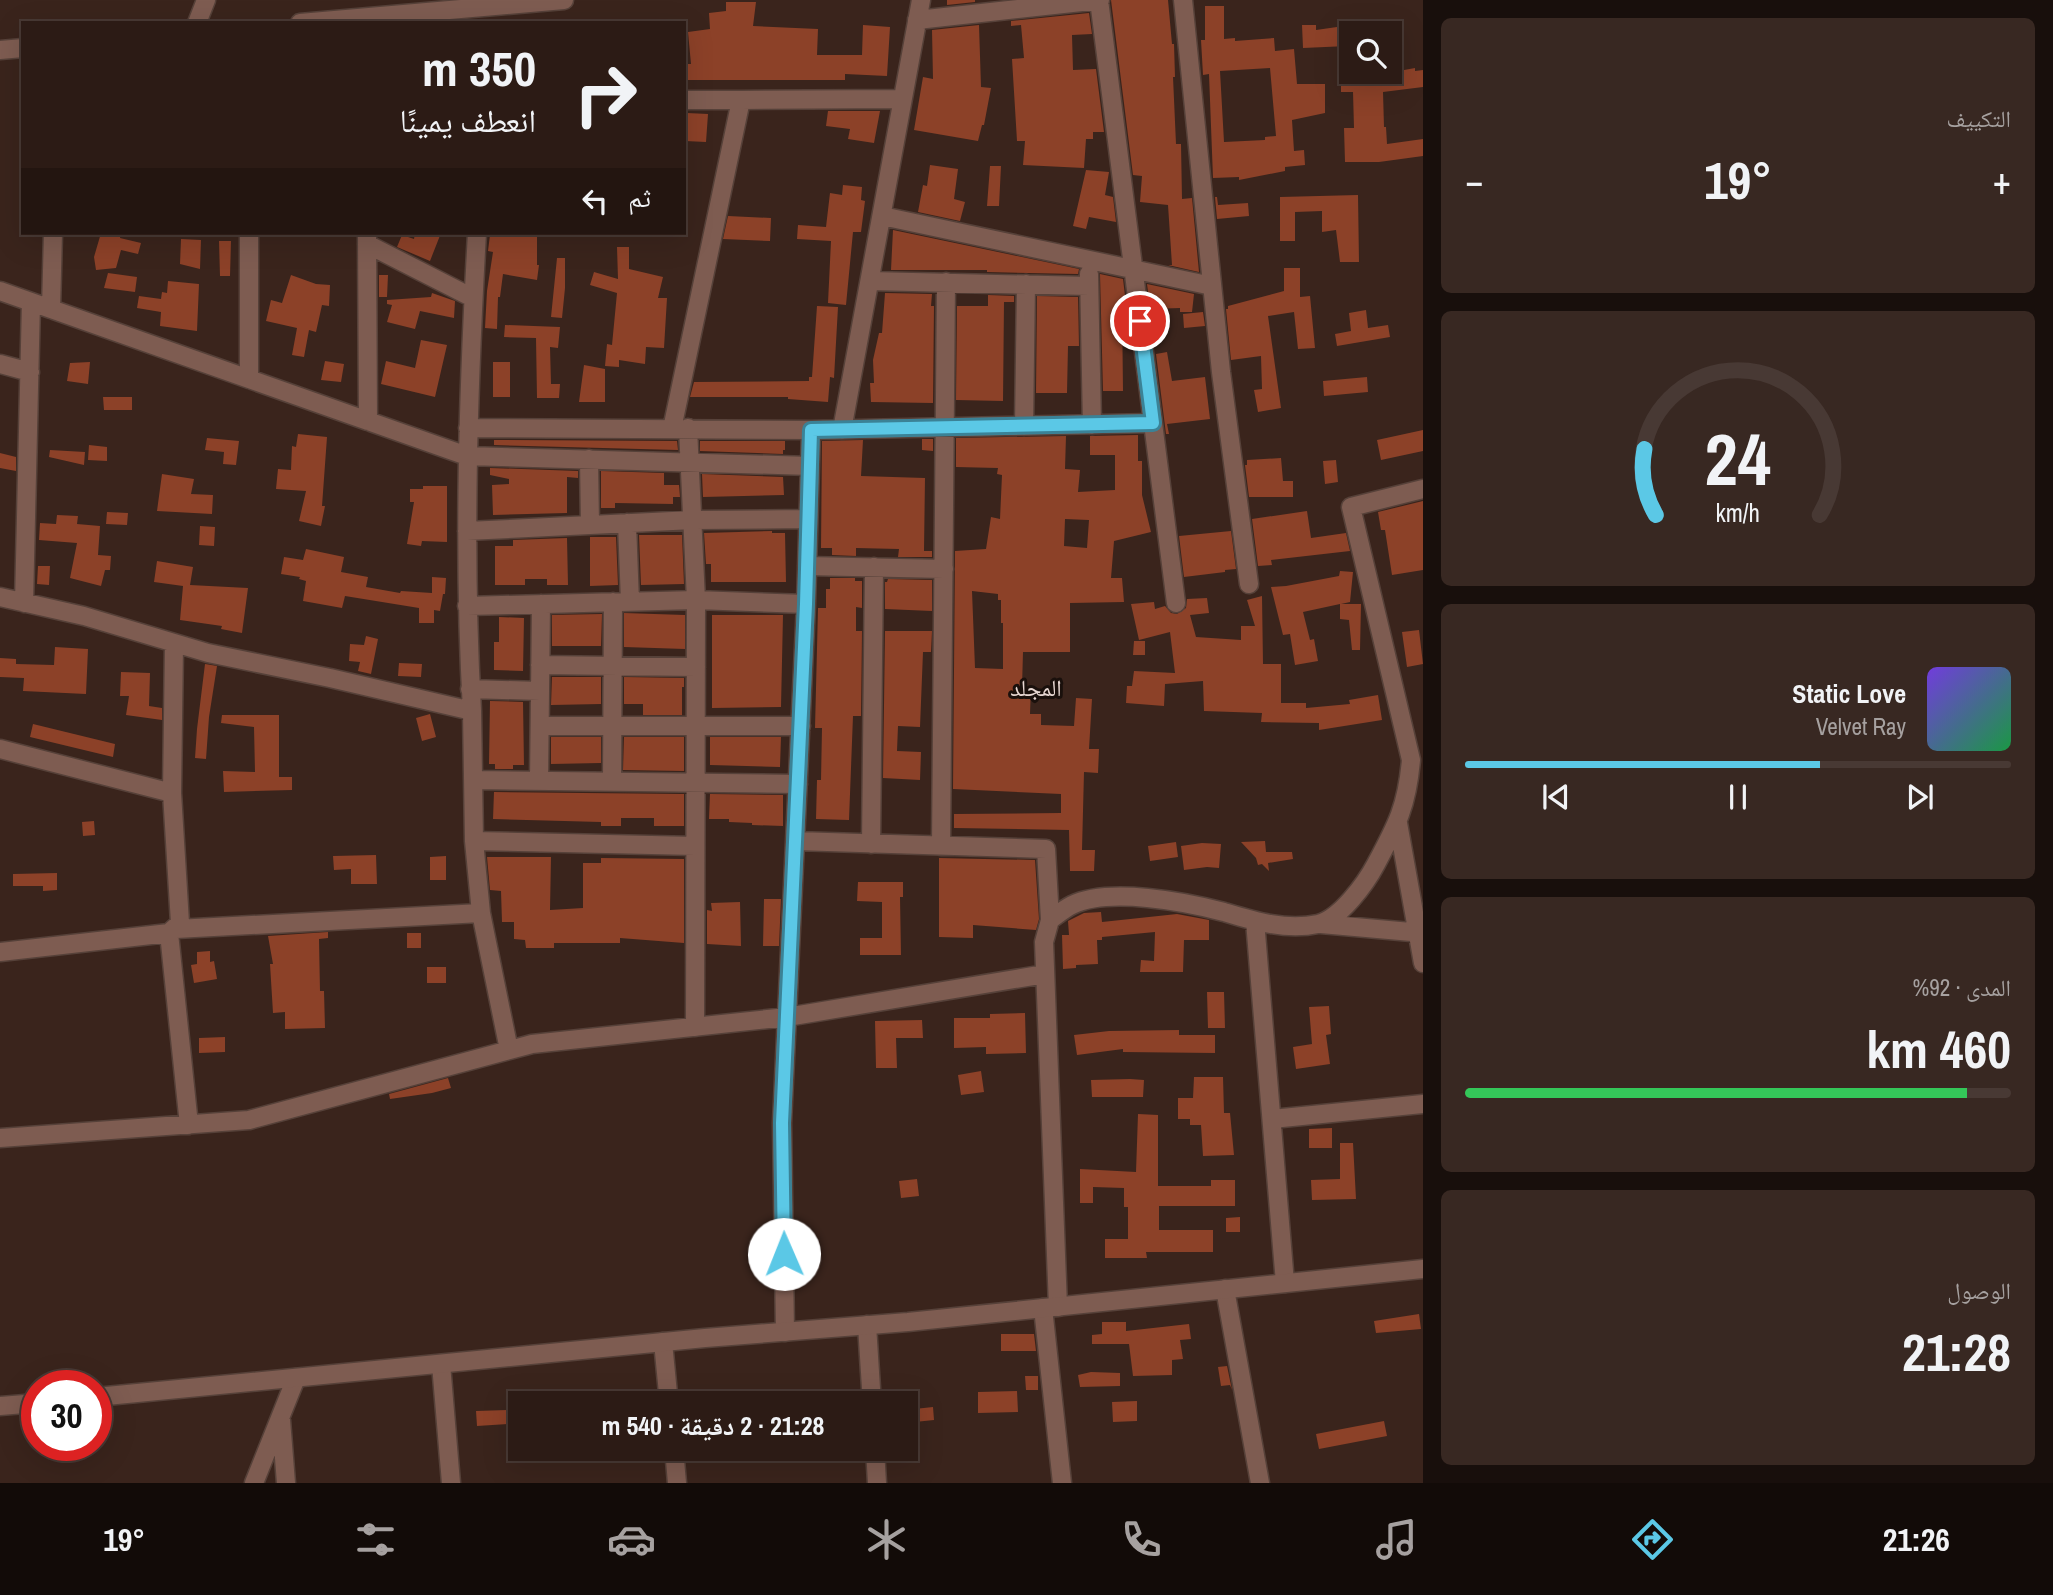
<!DOCTYPE html>
<html lang="ar">
<meta charset="utf-8">
<style>
:root{--surface:#2c1b15;--page:#382822;--text:#f1f3f6;--muted:#a6a1a0;--line:#483934;--accent:#5bc8e6}
body{margin:0;font-family:"Archivo Narrow","Noto Naskh Arabic",sans-serif;background:var(--page);color:var(--text);direction:rtl;height:100vh;display:flex;flex-direction:column;font-size:26px;white-space:nowrap}
*{box-sizing:border-box;margin:0}
p{font-size:23px;color:var(--muted)}
.icon{flex:none;width:38px;height:38px;fill:none;stroke:currentColor;stroke-width:2;stroke-linecap:round;stroke-linejoin:round}
.map{position:relative;flex:1;overflow:hidden;direction:ltr}
.panel{display:flex;flex-direction:column;gap:18px;padding:18px;background:#180f0c;width:630px}
.panel>*{flex:none}
.hud{position:absolute;left:21px;top:21px;width:665px;height:214px;border-radius:0px;box-shadow:0 7px 28px #0002,0 0 0 2px var(--line);direction:rtl;background:#2c1b15;color:var(--text);overflow:hidden}
.controls{position:absolute;left:1339px;top:21px;display:grid;gap:14px}
.controls a{display:grid;place-items:center;width:63px;height:63px;border-radius:0px;background:var(--surface);box-shadow:0 7px 28px #0002,0 0 0 2px var(--line);font-size:35px}
.speed{position:absolute;left:21px;top:1370px;display:flex;gap:14px;font-size:35px;font-weight:700;text-align:center}
.speed>*{display:grid;place-content:center;width:91px;height:91px;border-radius:50%;background:var(--surface);box-shadow:0 7px 28px #0002,0 0 0 2px var(--line);line-height:1}
.speed .limit{border:10px solid #d22;background:#fff;color:#111}
.pin{position:absolute;display:grid;place-items:center;width:60px;height:60px;color:#fff;margin:-30px;border:4px solid #fff;border-radius:50%;box-shadow:0 2px 7px #0007}
.me{position:absolute;width:77px;margin:-38px;rotate:359deg;stroke-linejoin:round;filter:drop-shadow(0 0 5px #0008)}
.turn{display:flex;align-items:center;gap:24px;height:147px;padding:0 35px;font-size:32px}
.turn .icon{width:91px;height:91px;stroke-width:2.5}
.turn b{display:block;font-size:49px;line-height:60px}
.then{display:flex;align-items:center;height:66px;padding:0 35px;background:#0003;gap:14px;font-size:26px}
.big{font-size:52px;font-weight:700;line-height:1.1}
.panel .card{flex:1;display:flex;flex-direction:column;justify-content:center;gap:10px;min-width:0;padding:0 24px;border-radius:10px;background:var(--page)}
.panel .dial{align-items:center;gap:0}
.dial svg{height:182px;overflow:visible;fill:none;stroke:var(--line);stroke-width:7;stroke-linecap:round;text-anchor:middle}
.dial text{fill:var(--text);stroke:none}
.song{display:flex;align-items:center;gap:21px}
.cover{width:84px;height:84px;border-radius:10px;background:linear-gradient(135deg,hsl(260 70% 55%),hsl(140 70% 35%))}
.played{height:7px;border-radius:4px;background:linear-gradient(90deg,var(--accent) 65%,var(--line) 65%)}
.keys{display:flex;justify-content:space-around;direction:ltr}
.heat{display:flex;justify-content:space-between;align-items:center;font-size:38px;direction:ltr}
.charge{height:10px;border-radius:5px;background:linear-gradient(90deg,#34c759 92%,var(--line) 0)}
.trip{position:absolute;left:508px;top:1391px;width:410px;height:70px;border-radius:0px;background:var(--surface);box-shadow:0 7px 28px #0002,0 0 0 2px var(--line);font-weight:700;line-height:70px;text-align:center;direction:rtl}
.tab-bar{display:flex;height:112px;justify-content:space-around;align-items:center;background:#120b08;color:var(--muted)}
.tab-bar .icon{width:49px;height:49px}
.tab-bar .current{color:var(--accent)}
.tab-bar b{font-size:32px;color:var(--text)}
main{display:flex;flex:1;min-height:0}
.map>svg:first-child{display:block}
.building{fill:#8c4128;fill-rule:evenodd}
.lines{fill:none;stroke-linecap:round;stroke-linejoin:round}
.minor-casing{stroke:#564139;stroke-width:21}
.tertiary-casing{stroke:#564139;stroke-width:21}
.minor{stroke:#7e5c51;stroke-width:18}
.tertiary{stroke:#7e5c51;stroke-width:18}
.route-casing{stroke:#3b8296;stroke-width:18}
.route{stroke:#5bc8e6;stroke-width:12}
.labels{text-anchor:middle;dominant-baseline:central;stroke-width:6;stroke-linejoin:round;paint-order:stroke}
.quarter-label{font-size:23px;fill:#e8d8d3;stroke:#1a100c}
</style>
<main>
<section class="panel">
<div class="card"><p>التكييف</p>
<div class="heat"><a>−</a><b class="big">19°</b><a>+</a></div>
</div>
<div class="card dial"><svg viewBox="0 0 100 80">
<path d="M14 69A42 42 0 1 1 86 69"/>
<path d="M14 69A42 42 0 0 1 9 40" stroke="#5bc8e6"/>
<text x="50" y="56" font-size="32" font-weight="700">24</text>
<text x="50" y="72" font-size="11">km/h</text>
</svg></div>
<div class="card">
<div class="song"><i class="cover"></i><div><b>Static Love</b><p>Velvet Ray</p></div></div>
<div class="played"></div>
<div class="keys"><svg class="icon" aria-label="previous" viewBox="0 0 24 24"><path d="M18 5L8 12l10 7zM5 5v14"/></svg><svg class="icon" aria-label="pause" viewBox="0 0 24 24"><path d="M8 5v14M16 5v14"/></svg><svg class="icon" aria-label="next" viewBox="0 0 24 24"><path d="M6 5l10 7-10 7zM19 5v14"/></svg></div>
</div>
<div class="card"><p>المدى · 92%</p><b class="big">460 km</b><div class="charge"></div></div>
<div class="card"><p>الوصول</p><b class="big">21:28</b></div>
</section>
<div class="map">
<svg width="1423" height="1483" viewBox="0 0 1423 1483">
<rect width="100%" height="100%" fill="#3a241c"/>
<path class="building" d="M947 0H975V2L947 5Z
M1111 0H1168L1172 44H1174L1175 77H1173L1176 144H1181L1182 199 1192 198 1199 272 1168 265H1172L1168 205 1140 202 1142 176 1133 175Z
M726 2H756L753 26 818 29 817 55H862L863 25 890 27 887 76 845 74V80H684V64H691L688 32 710 29 709 13 726 11Z
M1205 6H1224V39L1235 38V41L1274 38 1275 51 1294 49 1297 84H1325V113L1292 120 1294 151 1304 150 1305 165 1285 167V171L1239 180V177L1213 178 1209 74 1203 75 1201 40H1205ZM1270 68 1276 136 1265 137V140L1224 142 1220 71Z
M1089 13 1092 34 1072 35 1073 70 1096 69 1104 132H1093V139H1086L1084 168 1023 165 1025 141H1017L1012 59 1024 58 1021 25 1011 26V21Z
M979 25 981 87 991 88 984 125H982L978 141 914 130 923 77 933 79 932 30Z
M1302 25H1316V30L1351 25V40H1347L1348 46 1303 48Z
M1415 68V71L1423 70V87L1383 92 1384 127H1386L1387 144 1423 139V156L1379 162H1345L1344 128H1354L1353 92H1341V76L1382 74Z
M828 111H880L874 143 848 139 850 129 826 126Z
M687 113 708 114 706 142 685 141Z
M930 165 958 169 954 199 965 202 960 221 918 212 923 185 927 186Z
M990 166H1001L999 206H987Z
M1086 170 1109 172 1105 195 1113 197 1116 222 1089 217 1086 229 1073 226Z
M843 185 862 187 861 200 865 201 861 232H853L846 305 828 303 831 241 797 239 798 225 826 227 830 193 842 195Z
M1358 195 1359 262H1340L1336 230 1322 232V211L1295 212V241H1280V197Z
M1215 197H1217L1218 205 1248 203 1249 216 1217 219Z
M728 216 771 218 770 241 723 239Z
M893 230 1079 269 1078 274 987 272V270H891Z
M101 233H121L120 238 141 243 138 254 121 250 116 268 96 270 94 257Z
M415 233H441L430 261 397 247 402 235 414 239Z
M523 233H537V265H539L537 280 503 274 500 297H498L497 329 485 328 487 291 493 252 488 251 490 235 523 237Z
M181 239 201 240 200 269 180 264Z
M219 241H231L230 276H220Z
M617 247H629V269L663 277 658 298H667L664 348 646 347 645 364 619 360V367L605 366 607 344 612 345 617 293 590 285 594 272 618 279Z
M557 258H565V288L562 318 551 317Z
M1284 268H1300V297L1310 296 1315 348 1298 349 1294 312 1268 316 1281 408 1258 412 1254 390 1262 389 1261 356 1231 360 1226 309H1228V306L1284 291Z
M108 273 137 277 135 292 104 288Z
M1100 274 1123 279 1126 304 1122 305 1123 391H1103Z
M291 275 316 284 330 285 329 306 322 305 316 332 309 330 304 357 292 355 297 328 266 321 271 300 282 303Z
M379 275H388L387 297H379Z
M168 281 199 284 197 331 160 326 161 312 137 308 139 296 161 299 162 292 167 293Z
M1147 284 1194 294 1192 312H1180V308L1150 309 1151 314Z
M432 293 455 301 454 318 420 311 415 329 387 322 392 305 387 304V300L431 297Z
M885 293 932 294 931 306H934L933 403 871 402 870 383H874L873 360 879 333H882Z
M988 295 1014 296V302H1004L1003 401 956 400 957 306H988Z
M1037 296 1078 297 1079 346H1068L1067 393H1036Z
M817 306 838 307 834 378 830 377 828 402 788 399V397H690L694 382 809 381V377H812Z
M1366 310 1368 328 1388 325 1390 337 1337 346 1335 334 1351 331 1349 313Z
M1203 312 1205 326 1184 328 1183 314Z
M505 325 560 327 558 348 550 347 551 384H560L559 398H537L536 338 504 337Z
M421 340 447 345 435 397 381 384 386 361 415 368Z
M1167 352 1172 381 1205 377 1210 419 1167 424 1169 434H1166L1156 354Z
M325 361 344 364 341 382 321 380Z
M90 362 88 384 67 381 70 363Z
M493 362H510V397H493Z
M584 365 605 369V402H579Z
M1367 377 1368 392 1324 396 1323 381Z
M103 397H132V410H104Z
M1423 430V451L1381 460 1377 440Z
M298 434 327 437 322 506H325L321 526 299 521 306 491 276 489 278 469 291 470 292 446 296 447Z
M1138 435V461H1142V495L1151 532 1114 541 1111 578H1122L1124 602 1070 603V652H1023L1022 687H1031L1030 714H1041V725L1074 726 1076 698 1092 699 1089 749H1099L1098 773 1084 772 1082 850H1095L1094 871H1070L1069 830 954 828V814L1061 813V794L953 789 955 551 986 549 991 517 1000 519 1002 475 997 474 998 468 956 467V438L1066 436 1065 469 1080 470 1078 492 1115 490V455H1090V436ZM1065 519 1089 520 1087 548 1064 546ZM972 591 998 594V600H1001V623H1003V669L975 668Z
M207 438 239 441 236 465 223 464 224 452 205 450Z
M922 439H933V451L922 450Z
M494 440 677 441 678 450 494 445Z
M863 440 861 476 925 478 924 551H932V557H898L899 549 856 548V556L832 555V548H821L822 441Z
M700 441H785V450H783V454L700 451Z
M89 445 107 447V461L88 460Z
M50 450 85 452 84 465 49 457Z
M0 453 16 457V471L0 468Z
M1281 458 1283 481H1293V497H1249L1245 465H1247V460Z
M1336 460 1338 482 1325 484 1323 461Z
M490 468 578 471V478L567 477V513L493 515 492 485 509 484V479L490 475Z
M601 471 664 473V485H679L680 497H673V504L615 503V508H601Z
M162 474 194 479 191 494 213 495 212 514 157 511Z
M702 474 783 477 784 495 703 497Z
M423 486H447V542L422 541 421 546 407 544 414 502H410V489H423Z
M1423 501V570L1392 575 1385 530H1381L1378 512Z
M1307 511 1311 538 1346 533 1350 551 1271 560 1272 565 1258 566 1252 519Z
M107 512 128 513 127 525 106 524Z
M57 515 78 516 77 524 100 526 98 555 111 556 110 570H105L101 586 70 578 77 543 39 540 40 523 56 524Z
M200 526 215 527 214 546 199 545Z
M772 531V533H785L786 582H711V564H706L704 533Z
M1231 531 1236 569 1225 570V572L1184 577 1179 536Z
M639 535H682L684 584 641 585Z
M590 537H616L618 585 590 586Z
M567 538 568 585H547V579H525V585H495V546H513V540Z
M306 549 344 557 341 572 368 577 366 587 400 593 401 591 432 593V577L446 578 445 594H443L440 611 434 610V623H419V608L345 596 342 608 303 601 306 581 299 579 300 577 281 574 284 557 303 560Z
M157 561 193 567 190 585 248 588 242 633 221 629 222 626 180 620 183 586 154 582Z
M38 566H50L49 585 37 584Z
M1340 571 1353 572 1350 602 1341 604H1361L1360 650H1352L1349 620 1340 619V604L1303 612 1310 640 1314 639 1318 661 1295 665 1290 634 1283 635 1271 587 1286 586 1339 576Z
M830 578H855V581H862V608L856 607V631H862L861 716H853L849 820 816 819 817 780H821L822 728H815L818 608H826V589H830Z
M888 579 932 580V611L885 609V582H887Z
M1262 596 1263 664H1281V703H1306V708L1350 704 1349 700 1378 695 1382 720 1319 730V723L1261 722 1262 713 1204 711 1203 681 1165 684 1164 706 1126 703 1127 686H1132L1134 671 1175 673 1170 632 1139 640 1131 604 1154 602 1155 609 1165 606 1171 613 1177 614 1186 608 1187 599 1207 598 1209 613 1190 615 1196 637 1241 640V626H1255L1247 600Z
M624 613 685 615V649L624 647Z
M602 614 601 646H552V615Z
M712 615H783L781 707 712 708Z
M499 617 524 618 523 671 494 670V642H499Z
M1419 630 1423 664 1407 667 1402 632Z
M885 631H932L931 652H923L920 727 898 726 897 751 921 752 920 780 883 778Z
M366 636 378 639 371 674 358 671 360 662 349 661 350 644 364 645Z
M1134 641H1145V655H1133Z
M55 647 88 649 86 694 23 691 24 678 0 677V658L16 659V664L54 665Z
M399 663 422 664 421 677 398 676Z
M205 664 217 666 209 717 206 759 195 758 197 729Z
M121 672 150 673 149 706 162 708V720L126 715 129 696H120Z
M552 677H601V704L551 705Z
M624 677 684 678V687H682V715H643V704H624Z
M490 701 523 702 524 765H513V769H495V764H489Z
M430 714 436 737 422 741 416 718Z
M222 715H279V777H292V790L224 792 223 771 255 772 254 727 221 723Z
M33 724 115 744 113 757 30 737Z
M551 737H601V763L551 764Z
M624 737H684V771L623 770Z
M710 737H781L780 767 710 765Z
M494 792 684 794V826H654V818H621V826H601V822L493 819Z
M710 794 783 795V826L752 825V823L729 822V819H709Z
M94 821 95 835 83 836 82 822Z
M1265 841 1266 852H1292L1293 859 1268 863 1269 871 1262 864 1258 865 1256 858 1241 842Z
M1176 842 1178 857 1150 861 1148 846Z
M1202 843 1221 844 1219 868 1207 867 1184 870 1181 846Z
M376 855 377 884H351V869L334 870 333 856Z
M446 856V880H430V857Z
M487 857H551L550 910 583 908V863H601V858L684 859V943L620 938V943H554V948H526L525 940 514 939V922H502L501 891 490 890Z
M939 858 1035 860 1039 919 1036 930 973 925V938L939 937Z
M57 873V890L43 891V886H13V874Z
M858 882H903V897H900L901 955H860V938H882V902L857 901Z
M764 899H781L779 946H763Z
M740 902 741 946 707 944V910L712 911 711 903Z
M1101 912 1102 922 1177 914 1209 920V940H1184L1183 972H1140L1141 960 1154 961 1155 932 1102 937V940H1097L1098 964 1076 965V968L1063 969 1062 935H1069L1068 921 1084 913Z
M328 932V938L319 939 320 991H324L325 1028 285 1029V1012L273 1013 270 964H273L268 936Z
M407 933H421V948H407Z
M210 951V962L214 961 217 979 194 983 191 965 197 964V952Z
M427 967H446V983H427Z
M1207 992H1224L1225 1028H1208Z
M1329 1006 1331 1034 1326 1035 1330 1064 1296 1069 1293 1047 1312 1044 1309 1007Z
M1025 1013 1026 1053 986 1054V1047L954 1048V1018H990V1014Z
M922 1020 923 1038H896L897 1068H876L875 1021Z
M1179 1030V1035H1215V1053L1123 1052V1049L1077 1055 1074 1035 1109 1031Z
M225 1037V1052L199 1053V1038Z
M981 1071 984 1092 961 1095 958 1075Z
M1194 1077H1223L1224 1113H1230L1234 1155 1203 1156 1201 1125H1190V1119H1178V1098H1193Z
M448 1078 451 1088 432 1093 390 1099 389 1094Z
M1130 1079 1144 1080 1143 1097H1092L1091 1080Z
M1138 1114 1158 1115V1186H1211V1180H1235V1206H1159V1230H1213V1252H1146L1147 1258H1105V1239H1128V1207H1124V1188L1093 1187V1203H1080V1169L1136 1172Z
M1332 1128V1148H1309V1129Z
M1340 1143H1353L1356 1199 1312 1200 1311 1180 1340 1179Z
M917 1179 919 1196 901 1198 899 1181Z
M1240 1217V1232H1226V1218Z
M1419 1314 1421 1329 1376 1333 1374 1321Z
M1102 1322H1126V1331L1189 1324 1191 1339 1180 1340 1183 1359 1172 1360V1375L1133 1376 1129 1344H1092V1335L1102 1334Z
M1001 1334H1034L1036 1351H1001Z
M1227 1366 1232 1390 1230 1385 1221 1386 1218 1367Z
M1091 1372 1120 1373V1386L1080 1387 1078 1375Z
M1025 1376H1038V1390H1026Z
M803 1391H833V1404H803Z
M1017 1391 1018 1412 978 1413V1392Z
M1137 1401V1421L1113 1422 1112 1402Z
M933 1407 934 1420 905 1423V1410Z
M507 1410 508 1424 477 1426 476 1411Z
M1384 1421 1387 1436 1319 1449 1316 1434Z"/>
<g class="lines">
<g class="minor-casing">
<path id="minor" d="M1099 0 1176 603
M1183 0 1221 372 1249 584
M917 20 1100 0
M197 23 206 0
M300 23 564 0
M0 50 23 48
M684 100H741
M882 216 1212 286
M367 233 368 421
M367 244 473 298
M1089 274 1092 425
M870 281 1089 286
M0 291 467 456 810 466
M51 309 53 233
M0 364 30 372
M249 379V233
M1024 426 1026 284
M468 428 811 430 1153 423
M688 428 696 600 695 1027
M672 429 741 100 902 99
M842 430 921 0
M589 459 590 525
M627 523 630 602
M467 531 693 520 808 519
M807 566 944 569
M0 597 84 616 208 653 330 678 472 711C463 551 468 392 477 233
M24 603 31 302
M467 606 696 600 806 604
M540 665 696 667
M470 689 540 691
M472 711 474 841
M540 726H801
M0 749 172 793
M474 780 798 784
M539 781 541 604
M612 781 613 602
M1398 823 1423 963
M796 841 1046 849 1050 920
M871 844 874 567
M941 846 946 282
M1255 921 1285 1283
M1321 924 1423 933
M176 929 481 913
M169 933 189 1125
M0 952 169 933 180 923 172 793 174 644
M509 1050 481 913 474 841 695 846
M1272 1119 1423 1104
M0 1138 249 1120 532 1044 787 1017 1045 974
M1225 1289 1260 1483
M1058 1307 1044 942 1050 920C1057 915 1064 909 1072 905 1109 887 1186 902 1224 912 1254 921 1286 931 1318 924 1340 919 1366 883 1376 864 1397 825 1407 806 1411 760L1351 507 1423 489
M1043 1308 1062 1483
M867 1325 872 1404
M785 1332 782 1123 806 604 811 430
M663 1342 669 1404
M441 1364 451 1483
M281 1420 286 1483
M674 1449 677 1483
M875 1449 877 1483
M254 1483 296 1378"/>
</g>
<g class="tertiary-casing">
<path id="tertiary" d="M96 1397 705 1338 908 1322 1423 1269
M0 1406 37 1403"/>
</g>
<use href="#minor" class="minor"/>
<use href="#tertiary" class="tertiary"/>
</g>
<g class="lines">
<g class="route-casing">
<path id="route" d="M784 1254 782 1123 806 604 811 430 1153 423 1140 321"/>
</g>
<use href="#route" class="route"/>
</g>
<g class="labels">
<g class="quarter-label">
<text x="1036" y="687">المجلد</text>
</g>
</g>
</svg>
<div class="controls">
<a><svg class="icon" aria-label="search" viewBox="0 0 24 24"><circle cx="10" cy="10" r="6"/><path d="M15 15l6 6"/></svg></a>
</div>
<div class="speed"><div class="limit">30</div></div>
<div class="pin" style="left:1140px;top:321px;background:#d93025"><svg class="icon" aria-label="arrive" viewBox="0 0 24 24"><path d="M6 21V4h12l-3 4 3 4H6"/></svg></div>
<svg class="me" style="left:784px;top:1254px" viewBox="-20 -20 40 40"><circle r="19" fill="#fff"/><path d="M0-13L10 11 0 6-10 11z" fill="#5bc8e6"/></svg>
<div class="trip">21:28 · 2 دقيقة · 540 m</div>
<div class="hud">
<div class="turn"><svg class="icon" aria-label="right" viewBox="0 0 24 24"><path d="M7 20v-9h11M14 6l5 5-5 5"/></svg><div><b>350 m</b>انعطف يمينًا</div></div>
<div class="then">ثم<svg class="icon" aria-label="left" viewBox="0 0 24 24"><path d="M17 20v-9H6M10 6l-5 5 5 5"/></svg></div>
</div>
</div>
</main>
<nav class="tab-bar">
<b>21:26</b>
<svg class="icon current" aria-label="directions" viewBox="0 0 24 24"><path d="M12 3l9 9-9 9-9-9zM9 14v-3h6M13 9l2 2-2 2"/></svg>
<svg class="icon" aria-label="music" viewBox="0 0 24 24"><path d="M9 18V5l10-2v13"/><circle cx="6" cy="18" r="3"/><circle cx="16" cy="16" r="3"/></svg>
<svg class="icon" aria-label="phone" viewBox="0 0 24 24"><path d="M5 4h4l2 5-3 2q2 4 5 5l2-3 5 2v4C11 20 4 13 5 4z"/></svg>
<svg class="icon" aria-label="climate" viewBox="0 0 24 24"><path d="M12 3v18M4 7l16 10M4 17L20 7"/></svg>
<svg class="icon" aria-label="car" viewBox="0 0 24 24"><path d="M5 17H2v-5l4-1 3-4h7l3 4 3 1v5h-3M9 17h6M6 11h13"/><circle cx="7" cy="17" r="2"/><circle cx="17" cy="17" r="2"/></svg>
<svg class="icon" aria-label="filters" viewBox="0 0 24 24"><path d="M4 7h16M4 17h16"/><circle cx="9" cy="7" r="2"/><circle cx="15" cy="17" r="2"/></svg>
<b>19°</b>
</nav>
